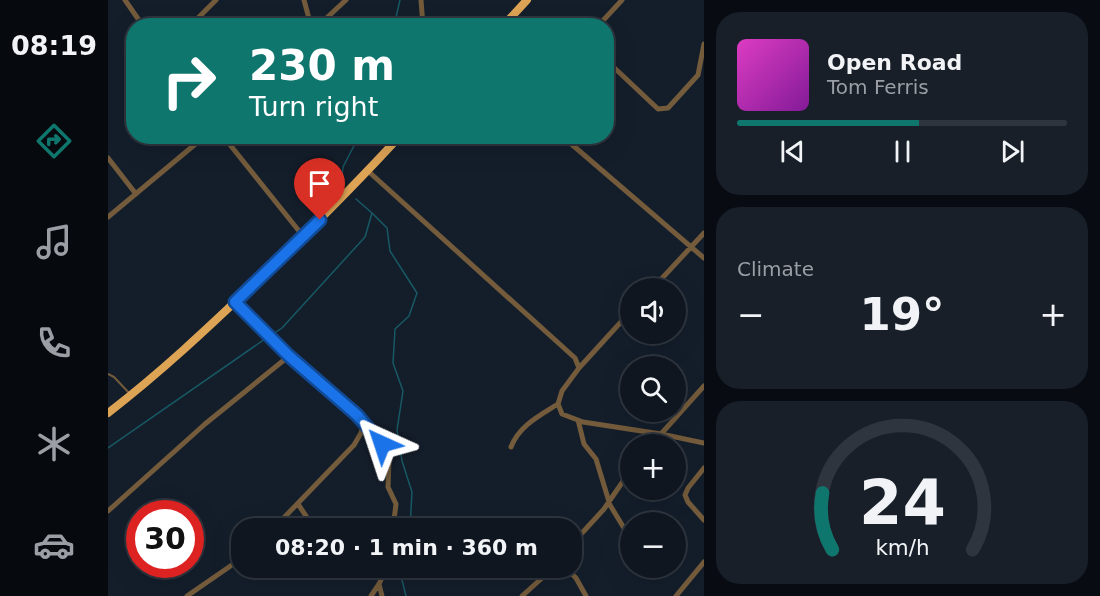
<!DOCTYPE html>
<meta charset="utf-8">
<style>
:root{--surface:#0f1620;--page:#181f29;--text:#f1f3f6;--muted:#9b9fa5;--line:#2f353e;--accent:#0f766e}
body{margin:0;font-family:"DejaVu Sans",sans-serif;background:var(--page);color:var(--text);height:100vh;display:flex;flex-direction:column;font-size:22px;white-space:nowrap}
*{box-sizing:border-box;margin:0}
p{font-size:20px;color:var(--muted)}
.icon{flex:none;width:33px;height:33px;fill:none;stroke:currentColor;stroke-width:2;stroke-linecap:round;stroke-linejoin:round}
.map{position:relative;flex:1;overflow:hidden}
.details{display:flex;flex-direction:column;gap:12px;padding:12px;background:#080c12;width:396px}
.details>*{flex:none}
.hud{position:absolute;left:18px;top:18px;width:488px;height:126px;border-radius:24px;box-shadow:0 6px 24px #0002,0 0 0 2px var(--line);background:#0f766e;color:#fff;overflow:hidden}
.buttons{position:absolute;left:512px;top:278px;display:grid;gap:12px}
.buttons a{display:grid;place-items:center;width:66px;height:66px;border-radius:50%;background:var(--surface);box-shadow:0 6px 24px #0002,0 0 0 2px var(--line);font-size:30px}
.speed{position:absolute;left:18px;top:500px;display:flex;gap:12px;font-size:30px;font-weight:700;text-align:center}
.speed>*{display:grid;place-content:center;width:78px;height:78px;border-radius:50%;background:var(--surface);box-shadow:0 6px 24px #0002,0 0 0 2px var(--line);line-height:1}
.speed .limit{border:9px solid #d22;background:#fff;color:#111}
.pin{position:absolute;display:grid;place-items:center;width:51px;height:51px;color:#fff;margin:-62px -26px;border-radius:50% 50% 50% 0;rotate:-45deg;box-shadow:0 0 6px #0007}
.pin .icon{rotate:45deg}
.me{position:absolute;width:66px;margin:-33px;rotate:318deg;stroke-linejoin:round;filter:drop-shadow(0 0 4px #0008)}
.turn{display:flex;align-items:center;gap:21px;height:126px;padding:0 24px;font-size:27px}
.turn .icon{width:78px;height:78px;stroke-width:2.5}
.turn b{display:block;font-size:42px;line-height:51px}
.big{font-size:45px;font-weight:700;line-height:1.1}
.details .widget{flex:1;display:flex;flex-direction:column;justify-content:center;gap:9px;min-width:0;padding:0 21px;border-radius:24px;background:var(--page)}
.details .dial{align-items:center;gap:0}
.dial svg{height:156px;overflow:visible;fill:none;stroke:var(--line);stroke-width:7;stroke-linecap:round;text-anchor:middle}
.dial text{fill:var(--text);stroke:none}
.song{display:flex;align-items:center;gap:18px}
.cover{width:72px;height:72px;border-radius:9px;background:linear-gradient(135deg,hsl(310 70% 55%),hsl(290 70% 35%))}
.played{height:6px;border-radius:3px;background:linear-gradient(90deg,var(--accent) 55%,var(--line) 55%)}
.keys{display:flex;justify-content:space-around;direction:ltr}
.heat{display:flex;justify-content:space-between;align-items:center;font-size:33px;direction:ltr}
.trip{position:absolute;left:123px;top:518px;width:351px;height:60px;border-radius:24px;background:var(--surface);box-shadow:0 6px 24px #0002,0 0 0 2px var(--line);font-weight:700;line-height:60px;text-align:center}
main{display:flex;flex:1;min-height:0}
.tab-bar{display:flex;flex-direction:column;width:108px;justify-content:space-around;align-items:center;background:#06090d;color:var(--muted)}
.tab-bar .icon{width:42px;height:42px}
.tab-bar .selected{color:var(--accent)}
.tab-bar b{font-size:27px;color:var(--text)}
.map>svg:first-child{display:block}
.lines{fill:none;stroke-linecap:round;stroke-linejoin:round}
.stream{stroke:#175964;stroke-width:1.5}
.service{stroke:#735b3b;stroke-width:2}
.minor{stroke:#735b3b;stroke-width:5}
.trunk{stroke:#dea456;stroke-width:8}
.route-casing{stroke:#114b97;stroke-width:15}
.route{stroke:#1a73e8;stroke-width:10}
</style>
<main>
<nav class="tab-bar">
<b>08:19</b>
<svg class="icon selected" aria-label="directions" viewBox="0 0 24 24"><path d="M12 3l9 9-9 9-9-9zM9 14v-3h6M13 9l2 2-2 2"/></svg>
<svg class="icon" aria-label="music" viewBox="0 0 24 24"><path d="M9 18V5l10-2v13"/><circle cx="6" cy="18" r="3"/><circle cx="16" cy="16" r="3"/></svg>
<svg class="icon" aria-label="phone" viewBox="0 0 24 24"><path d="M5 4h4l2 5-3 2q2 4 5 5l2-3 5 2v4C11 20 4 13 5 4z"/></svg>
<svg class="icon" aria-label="climate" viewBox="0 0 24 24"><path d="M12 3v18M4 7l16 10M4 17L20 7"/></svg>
<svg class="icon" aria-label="car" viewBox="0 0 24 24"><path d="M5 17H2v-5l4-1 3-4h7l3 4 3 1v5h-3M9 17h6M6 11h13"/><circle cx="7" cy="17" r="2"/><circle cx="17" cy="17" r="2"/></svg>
</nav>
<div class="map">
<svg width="596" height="596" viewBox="0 0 596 596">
<rect width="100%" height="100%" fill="#141e2b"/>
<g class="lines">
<path class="stream" d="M286 26 292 0
M236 189 233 186 235 167 251 136
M264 213 279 228 282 251 309 293 301 316 287 329 285 363 295 391 289 430 294 461 304 492 302 528
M165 334 174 328 257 237 264 213 248 199
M0 448 157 339
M296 567 294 580 298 596"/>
<path class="service" d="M0 374 6 377 22 394"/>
<path class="minor" d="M17 0 35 26
M196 0 203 26
M313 0 315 26
M82 26 108 0
M210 26 238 0
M490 26 514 0
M498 60 550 109 560 108 590 75 596 44
M115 136 195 236
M454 136 596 258
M0 158 28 194
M260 171 467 358 471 368 454 391 450 404 454 414 475 422 553 434 596 443
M0 217 97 136
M545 288 596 233
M127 302 181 356 249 415 271 439 281 460 280 487 288 504 285 528
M471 368 522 312
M470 420 476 444 488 459 502 505 522 538
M553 434 596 386
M539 444 545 434
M403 447C411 426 431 416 450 404
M596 468 580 488 577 495 580 502 596 520
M190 504 206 528
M0 511 97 424 181 356
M166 528 246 445 253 433 256 423
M464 544 496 509 522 471
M457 567 468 578 478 596
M79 596 134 558
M263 596 271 584
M274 596 271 584 279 567
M414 596 434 578 441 567
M568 596 596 562"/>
<path class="trunk" d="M395 26 419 0
M0 413C52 373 100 328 147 283 197 235 245 187 292 136"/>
</g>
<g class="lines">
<g class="route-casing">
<path id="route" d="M212 220 127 302 181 356 249 415 274 444"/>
</g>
<use href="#route" class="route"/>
</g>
</svg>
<div class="buttons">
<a><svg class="icon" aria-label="sound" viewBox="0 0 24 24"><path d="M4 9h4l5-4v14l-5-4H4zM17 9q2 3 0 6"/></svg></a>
<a><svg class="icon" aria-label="search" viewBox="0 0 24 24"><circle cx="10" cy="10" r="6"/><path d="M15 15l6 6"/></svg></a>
<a>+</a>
<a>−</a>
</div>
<div class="speed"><div class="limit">30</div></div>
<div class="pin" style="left:212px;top:220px;background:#d93025"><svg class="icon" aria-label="arrive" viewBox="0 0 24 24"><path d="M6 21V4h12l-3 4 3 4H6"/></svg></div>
<svg class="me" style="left:274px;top:444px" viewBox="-20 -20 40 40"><path d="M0-17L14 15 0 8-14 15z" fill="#1a73e8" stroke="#fff" stroke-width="4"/></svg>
<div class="trip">08:20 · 1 min · 360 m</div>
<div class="hud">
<div class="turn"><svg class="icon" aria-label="right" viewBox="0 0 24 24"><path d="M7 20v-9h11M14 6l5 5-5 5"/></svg><div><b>230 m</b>Turn right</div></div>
</div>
</div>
<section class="details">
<div class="widget">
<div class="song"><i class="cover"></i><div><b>Open Road</b><p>Tom Ferris</p></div></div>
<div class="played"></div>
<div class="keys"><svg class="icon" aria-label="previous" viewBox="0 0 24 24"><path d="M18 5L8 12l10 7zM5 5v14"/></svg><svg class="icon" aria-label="pause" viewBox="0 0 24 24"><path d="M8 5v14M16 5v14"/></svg><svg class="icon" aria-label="next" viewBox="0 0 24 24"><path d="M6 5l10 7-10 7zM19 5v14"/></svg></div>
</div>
<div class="widget"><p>Climate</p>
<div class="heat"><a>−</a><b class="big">19°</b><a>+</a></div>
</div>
<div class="widget dial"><svg viewBox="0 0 100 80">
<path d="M14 69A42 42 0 1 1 86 69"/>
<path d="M14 69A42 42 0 0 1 9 40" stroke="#0f766e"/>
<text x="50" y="56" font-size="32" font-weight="700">24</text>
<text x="50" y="72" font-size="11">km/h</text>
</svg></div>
</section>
</main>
